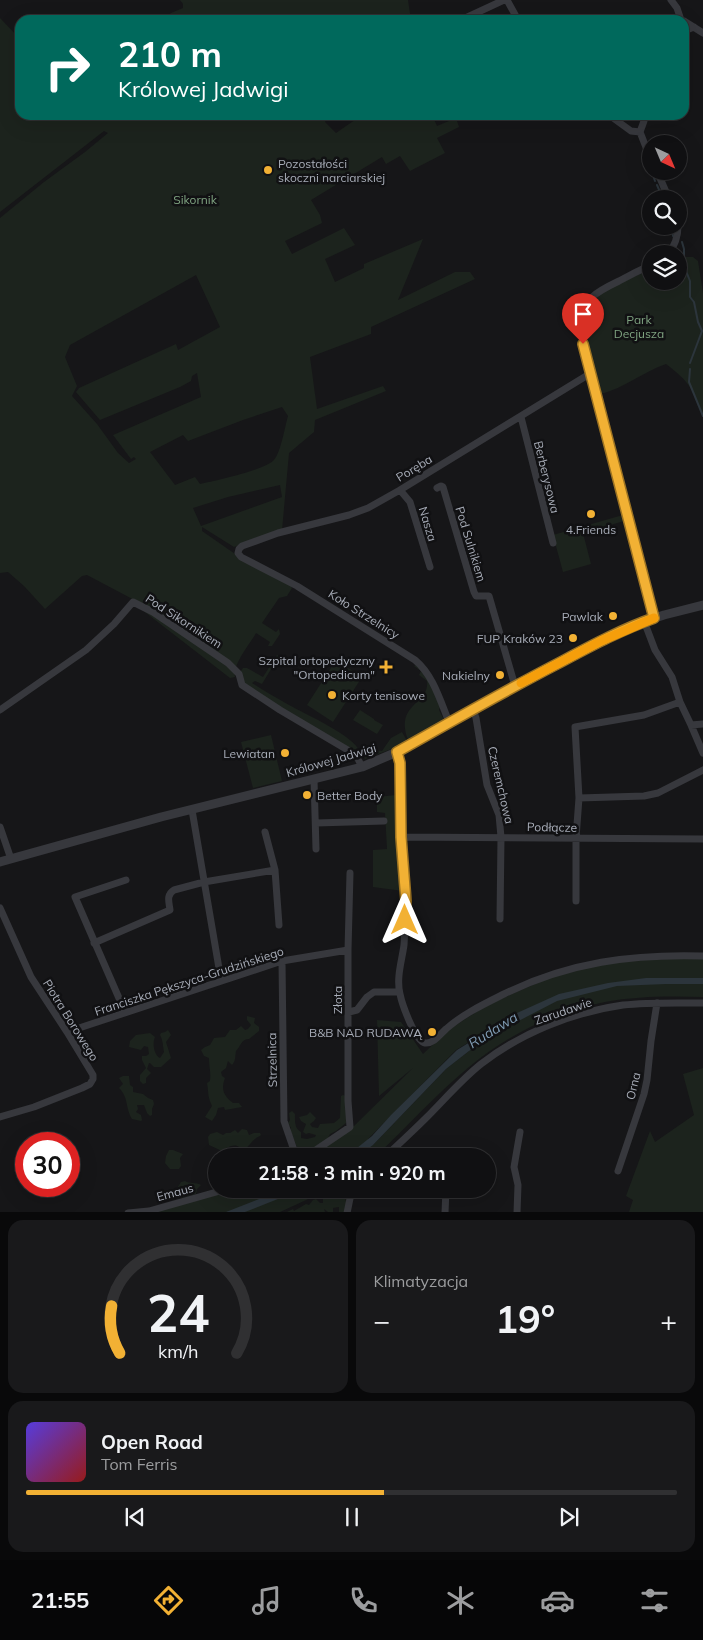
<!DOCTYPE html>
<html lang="pl">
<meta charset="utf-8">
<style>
:root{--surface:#101012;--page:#19191b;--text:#f1f3f6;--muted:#9c9d9f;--line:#303032;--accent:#f2b134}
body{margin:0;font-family:Mulish,sans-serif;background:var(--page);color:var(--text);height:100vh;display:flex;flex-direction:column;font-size:19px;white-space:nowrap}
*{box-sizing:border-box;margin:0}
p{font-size:16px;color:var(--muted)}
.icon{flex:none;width:28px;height:28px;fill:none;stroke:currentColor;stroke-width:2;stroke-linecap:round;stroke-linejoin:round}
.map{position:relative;height:1212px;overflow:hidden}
.panel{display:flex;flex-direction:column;gap:8px;padding:8px;background:#09090a;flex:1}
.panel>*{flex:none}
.hud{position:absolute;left:15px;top:15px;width:674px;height:105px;border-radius:15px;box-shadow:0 5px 20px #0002,0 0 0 1px var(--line);background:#00695c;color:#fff;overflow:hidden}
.needle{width:32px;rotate:136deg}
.fabs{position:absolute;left:642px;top:135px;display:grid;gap:10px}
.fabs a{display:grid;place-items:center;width:45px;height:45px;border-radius:50%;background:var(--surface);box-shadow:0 5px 20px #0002,0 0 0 1px var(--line);font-size:25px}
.speed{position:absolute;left:15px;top:1132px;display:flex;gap:10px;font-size:25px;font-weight:700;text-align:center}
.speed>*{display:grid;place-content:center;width:65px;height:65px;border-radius:50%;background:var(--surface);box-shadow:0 5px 20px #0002,0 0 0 1px var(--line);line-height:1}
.speed .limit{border:8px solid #d22;background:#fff;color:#111}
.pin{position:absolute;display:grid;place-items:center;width:42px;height:42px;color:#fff;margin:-51px -21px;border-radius:50% 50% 50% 0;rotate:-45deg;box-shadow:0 0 5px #0007}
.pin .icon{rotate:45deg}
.me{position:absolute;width:55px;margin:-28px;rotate:0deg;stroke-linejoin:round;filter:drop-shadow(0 0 4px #0008)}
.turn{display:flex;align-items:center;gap:18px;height:105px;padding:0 20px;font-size:22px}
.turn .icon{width:65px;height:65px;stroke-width:2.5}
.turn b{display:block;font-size:35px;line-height:42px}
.big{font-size:38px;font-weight:700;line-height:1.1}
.panel .tile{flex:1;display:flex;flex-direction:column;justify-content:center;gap:8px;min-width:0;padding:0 18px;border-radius:15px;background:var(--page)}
.panel .dial{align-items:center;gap:0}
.dial svg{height:130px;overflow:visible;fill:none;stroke:var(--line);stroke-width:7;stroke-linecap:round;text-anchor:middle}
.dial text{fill:var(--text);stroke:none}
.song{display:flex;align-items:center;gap:15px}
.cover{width:60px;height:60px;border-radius:8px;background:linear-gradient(135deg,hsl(250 70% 55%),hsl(0 70% 35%))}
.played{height:5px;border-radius:2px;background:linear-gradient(90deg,var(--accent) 55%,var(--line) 55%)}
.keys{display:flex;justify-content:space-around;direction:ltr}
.heat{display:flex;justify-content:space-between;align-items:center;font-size:28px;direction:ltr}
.panel .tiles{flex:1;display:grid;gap:8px;grid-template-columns:1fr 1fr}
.tile:last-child{grid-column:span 2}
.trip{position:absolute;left:208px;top:1148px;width:288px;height:50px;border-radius:25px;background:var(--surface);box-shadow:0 5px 20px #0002,0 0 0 1px var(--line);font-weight:700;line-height:50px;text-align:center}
.dock{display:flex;height:80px;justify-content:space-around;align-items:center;background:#060607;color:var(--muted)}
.dock .icon{width:35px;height:35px}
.dock .on{color:var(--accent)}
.dock b{font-size:22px;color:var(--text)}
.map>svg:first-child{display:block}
.green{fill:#1c231d;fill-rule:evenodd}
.water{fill:#2c353c}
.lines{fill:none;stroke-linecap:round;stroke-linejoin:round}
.stream{stroke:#2c353c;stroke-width:2}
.minor{stroke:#37383d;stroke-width:7}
.tertiary{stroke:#37383d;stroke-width:9}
.route-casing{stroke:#9d7322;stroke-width:12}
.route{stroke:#f2b134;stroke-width:9}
.slow{stroke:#f59e0b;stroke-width:9}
.poi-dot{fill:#f2b134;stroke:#111113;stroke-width:2}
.labels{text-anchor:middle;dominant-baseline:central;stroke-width:5;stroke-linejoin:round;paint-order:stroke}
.poi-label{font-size:12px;fill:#a8adb8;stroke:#111113;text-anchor:end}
.park-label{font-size:12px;fill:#7fa381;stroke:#111113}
.street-label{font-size:12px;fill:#a8adb8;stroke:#111113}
.water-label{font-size:14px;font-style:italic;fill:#7f9bb3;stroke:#111113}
</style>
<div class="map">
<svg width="703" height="1213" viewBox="0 0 703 1213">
<rect width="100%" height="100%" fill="#161618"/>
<path class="green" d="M180 0H408L411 20H164L171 13 183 8V4Z
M0 18 20 39V115H329L325 122 336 133 362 115H432L437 126 456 118 459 127 437 138 445 153 410 171 400 156 386 164 382 157 311 200 320 215 322 223 285 241 292 254 344 228 355 245 325 259 335 282 364 268V264L423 239 398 300 455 272H470L475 279 371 327V334L310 357 317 409 383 386 386 391 315 420 314 432 289 453 282 530 234 547 202 527V531L238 556 290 584 292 588 287 596 279 598 262 623 276 632 279 629 280 634 272 646H268L270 642 256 633C250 644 232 665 235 677L230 678 141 609 140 603 87 575 82 576 45 609 24 586 8 572 0 573V218L44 182 85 152 108 133 104 131 0 212ZM196 275 220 327 178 350 176 344 79 388 76 392 100 420 180 387 191 381 192 376 197 373 201 397 113 435 131 459 134 457 136 459 129 463 118 453 97 424 72 396 77 386 65 357 70 345ZM282 407 288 416C285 426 281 452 274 460 265 470 215 481 200 484L195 477 175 485 150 452 183 435 188 441 243 420ZM280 485 282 497 201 526 193 508 228 497Z
M679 257H693L698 261 703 293V415C694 389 688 381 666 364 643 372 624 388 601 394 595 370 574 320 593 300 607 287 633 278 651 269V281H679Z
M623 515 624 521 583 533 591 564 563 572 553 535Z
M277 655 279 656 262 684 255 681 252 683C264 691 277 698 289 705 305 714 355 736 360 752L358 755 243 684 240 672 243 668H247L263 677Z
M336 660 362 677 333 722 307 705Z
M416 665 430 680 440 707 439 710 443 718V720L408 740C394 703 430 705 427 681L419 675 421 671 414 666Z
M360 710 374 719V720L383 725 377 734 353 720Z
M402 732 407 741 389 750 365 759 364 757 371 747 369 752 372 754 375 750 382 751 391 738Z
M271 735 282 781 253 788 241 742Z
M396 795 397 796 403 891 373 887V850L387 849 385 813 377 812V797Z
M703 958V997C670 996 637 996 605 1002 556 1011 507 1035 469 1067 436 1094 407 1127 376 1156H309L354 1126 413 1068 379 1096 377 1020 401 1022 423 1054 447 1031 487 1005 572 968 629 960ZM517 1013 518 1021 469 1051 446 1069 373 1145 368 1139 456 1050Z
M247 1016 255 1018 254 1023 259 1027V1031L249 1039C241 1039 241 1046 236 1051 235 1056 236 1061 232 1065L228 1061 226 1068 221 1072 222 1076 225 1078C221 1089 223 1095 233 1103H239L242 1107 225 1110 224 1107 218 1108 216 1115 212 1121 205 1117 212 1106C207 1095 209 1094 207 1083L210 1081C211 1071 209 1068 209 1058L204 1056 201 1050 205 1047 210 1045 214 1038 225 1037 230 1030H236L241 1026 245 1030 248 1029 251 1025 247 1020Z
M168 1030 171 1035 166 1042 171 1058 161 1067H154L150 1063H149L147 1069 151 1073 146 1078V1083L143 1084 140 1081V1075L146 1068 142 1060V1056H146L149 1054 148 1047 144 1046 141 1050 129 1047 130 1041 136 1035 150 1033 155 1037C152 1044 154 1055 160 1058L164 1052C163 1047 163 1040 160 1035L161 1033 165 1032Z
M703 1068V1212H629L633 1200 626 1196 650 1131 655 1142 694 1115 683 1074Z
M123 1076H129L130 1085 133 1087V1092L143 1094 148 1098 153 1100 154 1104 152 1109V1115L150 1116 147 1113 144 1105H137L138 1109 136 1112 141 1115 142 1120 141 1121 132 1119C125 1107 129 1098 119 1088L123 1084 119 1078Z
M343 1095 346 1096V1123L336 1131 330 1134C327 1143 309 1154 299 1152L290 1130 291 1128 288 1123 290 1120 289 1113 292 1111 295 1114C295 1120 294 1128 301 1132V1138L307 1139 315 1137 316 1135 309 1133 306 1134 303 1132 306 1124 301 1121 299 1117 307 1115 310 1112 316 1118 314 1121 310 1124 312 1127 318 1128 320 1124 334 1123 340 1118 341 1096Z
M242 1129 247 1130 249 1135 254 1133H260L261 1135C259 1137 257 1137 255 1139 253 1140 246 1149 244 1151 242 1150 241 1148 239 1147 234 1143 226 1148 222 1151L209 1145 208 1137 210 1134 217 1132 223 1135 226 1133H230L235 1130 238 1133Z
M169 1150H173L183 1154 180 1158 181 1166 179 1169H170L165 1163 166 1156Z
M185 1181C190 1184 196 1182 201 1185L197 1189 196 1194 181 1198 179 1191 176 1190 181 1182Z
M230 1189H330L280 1212 138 1213Z
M333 1190H339C347 1197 347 1202 345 1212H339V1207L333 1208V1212H328L324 1209 325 1212 285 1213 293 1209 294 1211 306 1204 309 1205 313 1200 316 1199 320 1203H323V1196Z"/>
<path class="water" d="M646 978H703V984H666L617 986 557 1001 503 1029 469 1051 446 1069 373 1145 358 1156H347L372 1136 391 1115 457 1050 517 1013 559 994 608 983Z
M285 1189H303L245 1212H226Z"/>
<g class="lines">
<path class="stream" d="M654 178 655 181
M657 185 663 199
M672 226 673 236
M682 242 684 249V266L690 281V297L694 302 698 322 702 331 690 363
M690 369 689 382 703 416"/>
<path class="minor" d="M507 0 518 20
M671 0 677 8 681 20
M461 20 504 0
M684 21 703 33
M684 31 694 27
M609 115 631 131 640 132
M640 132 651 160
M640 132 644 121V115
M657 171 669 199
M668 254C675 246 678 237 678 226
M651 265C640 270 630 275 619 281 596 292 582 299 580 326L654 618
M521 417 553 543
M437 488 441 486 443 487 474 592 476 596H489L515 686
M400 490 410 502 430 567
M644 621 655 650 672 677 680 702 691 725 703 724
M473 709 476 718 487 785 499 815 501 837 500 919
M0 710 86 650 114 624 133 602 153 612 228 663 239 674 242 685 280 710 351 752 358 759 362 767
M449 722C440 700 433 675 415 660L297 586 241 557 238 553 239 549 242 546 278 533 349 515 368 508 400 490 591 373
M691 725 703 753
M397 752 400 763C400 789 400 814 402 839 403 860 406 882 406 903 405 917 405 931 404 945 402 960 396 978 400 994 402 1004 415 1041 425 1043 434 1044 440 1034 446 1029 463 1014 484 1004 504 994 569 962 632 954 703 956
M314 779 316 849
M579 798 644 796 658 793 703 770
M192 810 221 980
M316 823 384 821
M0 827 11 859
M265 832 275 870 279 925
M401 837 703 839
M576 901V838L579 798 575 727 644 715 680 702
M0 908 31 977 67 1032 93 1075V1079L90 1084 82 1088 34 1107 0 1117
M94 943 170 910C169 902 166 895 174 890L204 882 275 870
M282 961 284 1121 296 1156
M125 1012 75 897 126 880
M349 1012 357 1010 367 997 374 992H399
M67 1032 282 961 348 950
M304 1156 316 1150 350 1127 348 1101V950L350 873
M386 1156C400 1143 414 1130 427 1117 445 1099 461 1080 481 1064 521 1033 573 1012 623 1005 650 1002 677 1003 703 1003
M618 1171 644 1094 647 1080 651 1041 657 1003
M128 1213 149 1211 227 1189
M347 1213 352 1189
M445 1213 446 1189
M517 1213 518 1185 514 1167 520 1132"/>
<path class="tertiary" d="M0 862 161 817 362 767 397 752 473 709 583 650 631 626 664 615 703 605"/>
</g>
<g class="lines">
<g class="route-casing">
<path id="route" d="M405 920 406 901 401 837 400 763 397 752C450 722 503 692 557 664 589 647 620 630 654 618L583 344"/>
</g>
<use href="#route" class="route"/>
<path class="slow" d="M521 683 601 641 654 618"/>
</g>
<g class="poi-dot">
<circle cx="268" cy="170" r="5"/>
<circle cx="591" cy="514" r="5"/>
<circle cx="613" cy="616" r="5"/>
<circle cx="573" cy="638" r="5"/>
<path d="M383.5 659.5h5v5h5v5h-5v5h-5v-5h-5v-5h5z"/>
<circle cx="500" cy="675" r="5"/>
<circle cx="332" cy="695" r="5"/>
<circle cx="285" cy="753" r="5"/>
<circle cx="307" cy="795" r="5"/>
<circle cx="432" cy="1032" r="5"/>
</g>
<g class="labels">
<g class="poi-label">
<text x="278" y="163" text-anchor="start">Pozostałości<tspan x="278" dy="14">skoczni narciarskiej</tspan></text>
<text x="591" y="529" text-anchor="middle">4.Friends</text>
<text x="603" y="616">Pawlak</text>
<text x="563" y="638">FUP Kraków 23</text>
<text x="375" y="660">Szpital ortopedyczny<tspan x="375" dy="14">"Ortopedicum"</tspan></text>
<text x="490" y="675">Nakielny</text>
<text x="342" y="695" text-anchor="start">Korty tenisowe</text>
<text x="275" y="753">Lewiatan</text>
<text x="317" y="795" text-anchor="start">Better Body</text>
<text x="422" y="1032">B&amp;B NAD RUDAWĄ</text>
</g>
<g class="park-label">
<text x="195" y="199">Sikornik</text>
<text x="639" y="319">Park<tspan x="639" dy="14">Decjusza</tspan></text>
</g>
<g class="street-label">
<text transform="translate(414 468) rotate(-31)">Poręba</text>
<text transform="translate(547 477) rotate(76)">Berberysowa</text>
<text transform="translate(428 524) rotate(73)">Nasza</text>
<text transform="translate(471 544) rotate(73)">Pod Sulnikiem</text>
<text transform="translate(364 614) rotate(32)">Koło Strzelnicy</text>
<text transform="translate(184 621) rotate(33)">Pod Sikornikiem</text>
<text transform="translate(331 760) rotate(-16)">Królowej Jadwigi</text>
<text transform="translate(501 785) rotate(77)">Czeremchowa</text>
<text transform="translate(552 827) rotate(1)">Podłącze</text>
<text transform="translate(189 981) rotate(-18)">Franciszka Pększyca-Grudzińskiego</text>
<text transform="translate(337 1000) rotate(-90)">Złota</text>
<text transform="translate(563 1011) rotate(-19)">Zarudawie</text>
<text transform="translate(71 1020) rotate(58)">Piotra Borowego</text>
<text transform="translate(272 1060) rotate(-91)">Strzelnica</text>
<text transform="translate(633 1086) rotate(-77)">Orna</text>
<text transform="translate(175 1192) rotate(-15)">Emaus</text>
</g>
<g class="water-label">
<text transform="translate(493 1030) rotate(-32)">Rudawa</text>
</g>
</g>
</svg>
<div class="fabs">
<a><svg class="needle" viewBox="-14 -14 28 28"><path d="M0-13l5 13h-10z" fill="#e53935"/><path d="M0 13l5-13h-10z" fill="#9c9d9f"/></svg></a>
<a><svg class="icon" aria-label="search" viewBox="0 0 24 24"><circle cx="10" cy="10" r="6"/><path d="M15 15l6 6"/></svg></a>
<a><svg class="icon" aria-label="layers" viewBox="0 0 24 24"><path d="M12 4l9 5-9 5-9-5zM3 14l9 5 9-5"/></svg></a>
</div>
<div class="speed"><div class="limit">30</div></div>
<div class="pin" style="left:583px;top:344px;background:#d93025"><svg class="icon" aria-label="arrive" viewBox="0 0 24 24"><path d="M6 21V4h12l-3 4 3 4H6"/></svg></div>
<svg class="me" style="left:405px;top:920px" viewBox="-20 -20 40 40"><path d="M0-17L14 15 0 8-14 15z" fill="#f2b134" stroke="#fff" stroke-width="4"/></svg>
<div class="trip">21:58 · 3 min · 920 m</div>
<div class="hud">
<div class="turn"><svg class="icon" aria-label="right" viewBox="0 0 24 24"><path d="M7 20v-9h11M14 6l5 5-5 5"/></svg><div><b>210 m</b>Królowej Jadwigi</div></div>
</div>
</div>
<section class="panel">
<div class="tiles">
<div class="tile dial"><svg viewBox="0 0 100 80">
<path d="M14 69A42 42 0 1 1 86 69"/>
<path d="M14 69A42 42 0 0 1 9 40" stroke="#f2b134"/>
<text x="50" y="56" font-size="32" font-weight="700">24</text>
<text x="50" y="72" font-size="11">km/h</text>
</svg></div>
<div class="tile"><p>Klimatyzacja</p>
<div class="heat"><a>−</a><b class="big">19°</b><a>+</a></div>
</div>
<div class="tile">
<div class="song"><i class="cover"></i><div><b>Open Road</b><p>Tom Ferris</p></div></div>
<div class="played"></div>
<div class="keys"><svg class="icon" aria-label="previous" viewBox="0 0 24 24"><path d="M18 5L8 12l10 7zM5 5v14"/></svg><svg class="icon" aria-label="pause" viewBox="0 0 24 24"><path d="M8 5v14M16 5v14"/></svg><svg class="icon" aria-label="next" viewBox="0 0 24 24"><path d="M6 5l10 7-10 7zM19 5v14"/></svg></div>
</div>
</div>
</section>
<nav class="dock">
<b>21:55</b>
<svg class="icon on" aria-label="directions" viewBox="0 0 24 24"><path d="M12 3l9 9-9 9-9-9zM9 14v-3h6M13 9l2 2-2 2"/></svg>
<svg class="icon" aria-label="music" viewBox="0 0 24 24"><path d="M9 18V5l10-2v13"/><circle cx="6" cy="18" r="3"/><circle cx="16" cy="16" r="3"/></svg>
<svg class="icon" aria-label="phone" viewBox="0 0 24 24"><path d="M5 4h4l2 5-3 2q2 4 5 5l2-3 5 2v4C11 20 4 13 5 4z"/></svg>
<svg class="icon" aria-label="climate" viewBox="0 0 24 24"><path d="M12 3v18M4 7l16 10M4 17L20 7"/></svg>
<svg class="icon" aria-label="car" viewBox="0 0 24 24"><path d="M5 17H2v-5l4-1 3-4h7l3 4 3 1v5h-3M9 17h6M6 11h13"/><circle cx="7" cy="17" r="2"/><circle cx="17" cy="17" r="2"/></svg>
<svg class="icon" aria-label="filters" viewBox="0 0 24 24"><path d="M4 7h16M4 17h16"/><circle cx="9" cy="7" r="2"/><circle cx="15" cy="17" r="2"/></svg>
</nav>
